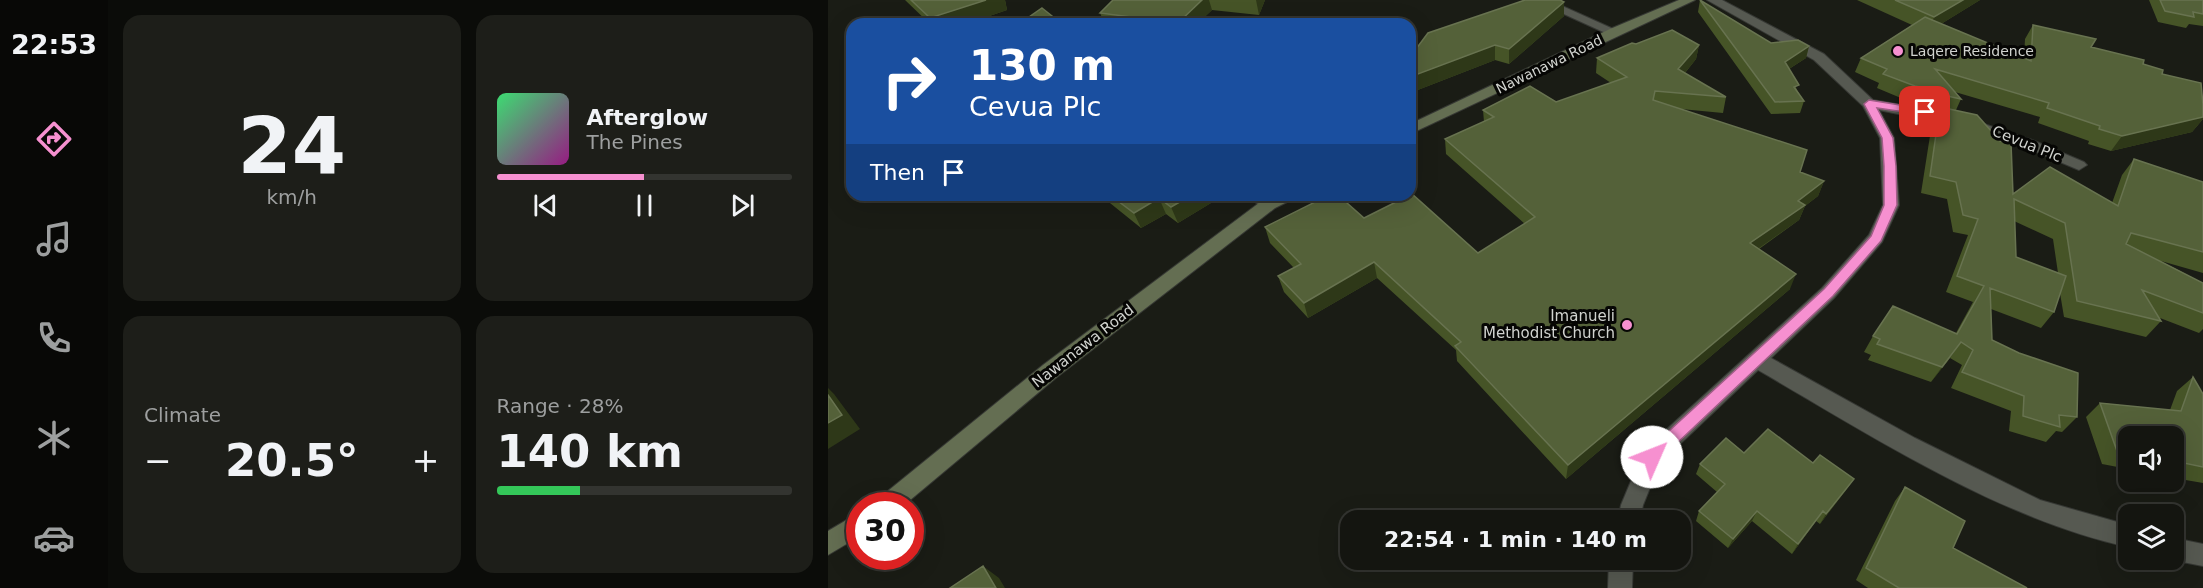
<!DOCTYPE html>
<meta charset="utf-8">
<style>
:root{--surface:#141510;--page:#1d1e19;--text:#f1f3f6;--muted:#9d9f9f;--line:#333430;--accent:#f690d0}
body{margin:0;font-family:"DejaVu Sans",sans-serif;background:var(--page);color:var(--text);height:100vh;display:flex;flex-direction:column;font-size:22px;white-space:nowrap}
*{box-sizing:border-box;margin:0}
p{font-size:20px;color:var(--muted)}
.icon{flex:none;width:33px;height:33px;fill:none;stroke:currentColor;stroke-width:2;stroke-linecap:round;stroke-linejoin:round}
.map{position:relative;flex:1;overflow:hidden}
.drawer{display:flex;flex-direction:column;gap:15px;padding:15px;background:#0b0c09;width:720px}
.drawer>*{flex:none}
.banner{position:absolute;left:18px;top:18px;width:570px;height:183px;border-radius:18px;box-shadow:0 6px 24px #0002,0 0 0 2px var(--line);background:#1a4fa0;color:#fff;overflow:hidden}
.tools{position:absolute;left:1290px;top:426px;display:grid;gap:12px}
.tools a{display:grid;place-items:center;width:66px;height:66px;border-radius:12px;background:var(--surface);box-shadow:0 6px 24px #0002,0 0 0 2px var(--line);font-size:30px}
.speed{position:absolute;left:18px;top:492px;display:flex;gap:12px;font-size:30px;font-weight:700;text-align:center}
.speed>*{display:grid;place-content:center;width:78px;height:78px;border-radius:50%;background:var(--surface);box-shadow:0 6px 24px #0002,0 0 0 2px var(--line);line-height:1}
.speed .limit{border:9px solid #d22;background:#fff;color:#111}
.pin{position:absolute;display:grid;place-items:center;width:51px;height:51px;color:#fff;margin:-26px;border-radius:12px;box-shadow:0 3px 9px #0006}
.me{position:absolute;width:66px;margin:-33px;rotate:46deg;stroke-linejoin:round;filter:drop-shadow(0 0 4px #0008)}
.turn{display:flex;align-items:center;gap:21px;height:126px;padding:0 24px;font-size:27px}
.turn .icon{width:78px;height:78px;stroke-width:2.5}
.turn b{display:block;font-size:42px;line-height:51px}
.then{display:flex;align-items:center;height:57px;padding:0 24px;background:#0003;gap:12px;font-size:22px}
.big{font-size:45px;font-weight:600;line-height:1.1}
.drawer .card{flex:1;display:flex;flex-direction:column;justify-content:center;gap:9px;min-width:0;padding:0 21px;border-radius:18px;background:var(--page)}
.drawer .dial{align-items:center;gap:0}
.dial b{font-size:78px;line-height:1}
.song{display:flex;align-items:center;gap:18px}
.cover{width:72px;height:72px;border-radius:9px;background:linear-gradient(135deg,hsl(140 70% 55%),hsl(310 70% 35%))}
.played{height:6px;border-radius:3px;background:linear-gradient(90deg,var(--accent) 50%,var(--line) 50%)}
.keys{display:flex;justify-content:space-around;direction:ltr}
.heat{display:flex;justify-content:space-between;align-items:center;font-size:33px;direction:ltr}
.charge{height:9px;border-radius:4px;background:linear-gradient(90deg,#34c759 28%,var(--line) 0)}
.drawer .tiles{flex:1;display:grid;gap:15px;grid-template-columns:repeat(2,1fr)}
.trip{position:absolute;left:512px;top:510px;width:351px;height:60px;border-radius:18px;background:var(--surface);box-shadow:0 6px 24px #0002,0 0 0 2px var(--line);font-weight:600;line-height:60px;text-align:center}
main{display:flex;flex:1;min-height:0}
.dock{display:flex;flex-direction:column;width:108px;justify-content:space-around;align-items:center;background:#080806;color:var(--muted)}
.dock .icon{width:42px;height:42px}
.dock .on{color:var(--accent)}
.dock b{font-size:27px;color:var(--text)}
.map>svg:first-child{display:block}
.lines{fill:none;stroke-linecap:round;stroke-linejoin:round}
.street-casing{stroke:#363834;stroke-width:2}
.secondary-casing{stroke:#363834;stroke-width:2}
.street{fill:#565951;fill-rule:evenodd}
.secondary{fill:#646e52;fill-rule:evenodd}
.wall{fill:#465427;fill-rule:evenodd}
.shaded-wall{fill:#2e3818}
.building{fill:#546139;stroke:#687350;stroke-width:1.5}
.route{fill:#f690d0;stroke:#a05e87;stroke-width:1.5}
.poi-dot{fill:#f690d0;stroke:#060604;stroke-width:2}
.labels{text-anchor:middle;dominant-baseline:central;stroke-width:6;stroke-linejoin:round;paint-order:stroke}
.far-poi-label{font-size:14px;fill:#d1d3cf;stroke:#060604;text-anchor:start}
.far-street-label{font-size:14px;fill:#d1d3cf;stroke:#060604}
.street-label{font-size:15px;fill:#d1d3cf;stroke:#060604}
.poi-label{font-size:15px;fill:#d1d3cf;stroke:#060604;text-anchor:end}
</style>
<main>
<nav class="dock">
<b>22:53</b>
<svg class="icon on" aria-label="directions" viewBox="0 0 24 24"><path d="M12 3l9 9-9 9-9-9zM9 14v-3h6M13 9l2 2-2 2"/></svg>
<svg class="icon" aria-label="music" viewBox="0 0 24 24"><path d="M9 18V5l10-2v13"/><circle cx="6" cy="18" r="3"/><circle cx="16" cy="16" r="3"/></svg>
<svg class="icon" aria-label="phone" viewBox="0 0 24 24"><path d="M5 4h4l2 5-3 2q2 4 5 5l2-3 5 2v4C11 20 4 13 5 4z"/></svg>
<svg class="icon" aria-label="climate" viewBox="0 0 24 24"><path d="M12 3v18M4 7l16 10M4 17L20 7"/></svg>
<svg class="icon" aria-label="car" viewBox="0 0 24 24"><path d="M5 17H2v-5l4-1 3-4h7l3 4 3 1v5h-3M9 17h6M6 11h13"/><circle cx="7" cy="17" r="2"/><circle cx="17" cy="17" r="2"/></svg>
</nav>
<section class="drawer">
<div class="tiles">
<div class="card dial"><b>24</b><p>km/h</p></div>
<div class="card">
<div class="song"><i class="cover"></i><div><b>Afterglow</b><p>The Pines</p></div></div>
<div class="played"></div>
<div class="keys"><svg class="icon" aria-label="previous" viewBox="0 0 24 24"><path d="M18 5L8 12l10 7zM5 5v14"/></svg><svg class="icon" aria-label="pause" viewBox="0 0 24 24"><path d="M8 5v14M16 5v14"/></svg><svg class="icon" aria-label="next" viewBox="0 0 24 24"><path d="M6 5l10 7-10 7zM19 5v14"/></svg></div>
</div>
<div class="card"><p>Climate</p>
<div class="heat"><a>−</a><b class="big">20.5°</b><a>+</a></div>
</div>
<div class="card"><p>Range · 28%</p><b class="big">140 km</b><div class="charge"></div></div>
</div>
</section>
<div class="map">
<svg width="1375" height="588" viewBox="0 0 1375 588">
<rect width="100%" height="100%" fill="#1a1c15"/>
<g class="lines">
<g class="street-casing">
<path id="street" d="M705 0H721L792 32 790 35H782Z
M879 0H894L996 54 1045 100 1096 109 1153 123 1204 140 1256 162 1259 165 1251 170 1194 146 1143 129 1051 110 1066 138 1071 205 1054 242 1006 298 943 358 1087 438 1212 500 1300 525V547C1170 518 1046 437 930 370L832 463 815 505 812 520H790L793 505 816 450 994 288 1041 235 1055 205 1052 138 1035 106 986 60Z
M418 195H438L449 204 447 208H435Z
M1346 538 1375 544V566L1344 560Z
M781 560H805L804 588H780Z"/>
</g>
<g class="secondary-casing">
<path id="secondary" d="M851 0H867L582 134V124L782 29Z
M446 195H467L465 199 447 208 229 377 75 506H47L50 499 215 365 435 200Z
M32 512V536L0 555V531Z"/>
</g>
<use href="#street" class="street"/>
<use href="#secondary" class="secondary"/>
</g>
<path class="wall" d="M77 0H177L179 10 138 24H102Z
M285 0H437L431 15 384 10 369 24H277L272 13Z
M872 0 943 43 981 46 978 58 961 69 969 90 976 101 972 113 943 114 870 12Z
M1029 0H1152L1113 24 1196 58 1197 39 1205 25 1263 47 1315 64 1334 74 1374 98 1375 97V119L1364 132 1283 151 1260 144 1261 141 1210 123 1212 117 1127 92 1133 99 1128 110 1185 194 1284 203 1294 175 1306 159 1375 182V273L1333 261 1375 283V329L1371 333 1332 318 1333 321 1318 337 1236 317 1232 293 1226 312 1213 328 1163 309 1164 340 1249 417 1234 432 1228 431 1218 442 1181 431 1183 411 1123 388 1134 365 1122 358 1103 382 1040 360 1043 355 1036 352 1045 336 1128 333 1145 302 1118 292 1140 235 1125 232 1119 199 1093 193 1104 123 1111 110 1107 109V106L1080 101 1049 88 1051 83 1027 72 1033 58 1084 25ZM1186 221 1225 239 1230 273 1188 257Z
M1321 0H1375V26L1361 24 1358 28 1330 22Z
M736 2V16L681 64 667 60 582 93Z
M808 44 871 45 868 59 857 73 898 97 895 113 853 109 972 172 996 181 990 196 977 206 971 220 931 249 962 289 738 479 629 361 628 350 549 278 480 318 456 292 450 276 466 268 442 243 437 227 536 218 650 253 697 224 618 154 617 139 656 122 655 110 728 102 783 83 768 73 769 58Z
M272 195H380L383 203 350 223 338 214 313 228Z
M1365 377 1375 394V483L1346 478V436H1300V469L1274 464 1258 417 1272 403 1342 410 1349 391Z
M916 453 985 463 1026 479 992 524 988 521 964 554 924 521 900 548 868 521 871 511 889 492 868 474 872 464Z
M1077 487 1125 548 1199 588H1040L1028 580 1067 501Z"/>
<path class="shaded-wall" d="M158 0H177L179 10 138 24H106L102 18Z
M374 0H381L384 10 369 24H351L350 23Z
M428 0H437L431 15Z
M1135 0H1152L1100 32 1106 17Z
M736 2V16L681 64V49Z
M667 45V60L582 93V77Z
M871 45 868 59 848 84 850 69Z
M981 46 978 58 953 74 957 62Z
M1375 117V119L1364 132 1283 151 1294 136Z
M996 181 990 196 977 206 971 220 917 258 922 243 970 201Z
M364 195H380L383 203 350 223 343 207Z
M331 198 338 214 313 228 306 213Z
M546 262 549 278 480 318 476 303Z
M968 274 962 289 738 479 740 465Z
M1133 342 1122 358 1103 382 1114 367Z
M0 388 6 394 32 429 0 449Z
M1026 479 1019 489 992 524 998 514Z
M929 511 924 521 900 548 905 539Z
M995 511 988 521 964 554 970 544Z
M155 566 171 578 177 588H168Z"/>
<path class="building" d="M83 0H158L102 18Z
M285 0H374L350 23 272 13Z
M697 0H732L736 2 681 49 667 45 582 77V57L600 33Z
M872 0 943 43 970 40 981 46 957 62 971 85 966 87 976 101 947 102Z
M1067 0H1135L1106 17Z
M1332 0H1375V14L1365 12 1366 17 1337 11Z
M214 8 234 24H191Z
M1097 17 1203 61 1205 25 1268 39 1263 47 1316 60 1315 64 1335 70 1334 74 1373 83 1375 105V117L1294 136 1271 129 1272 126 1219 108 1221 103 1107 69 1133 99 1114 95V91L1087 86 1055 74 1059 69 1033 58Z
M844 30 871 45 850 69 898 97 827 91 825 100 979 150 972 172 996 181 970 201 977 205 922 243 968 274 740 465 627 346 633 342 546 262 476 303 450 276 473 264 437 227 501 195H510L536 218 584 194 650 253 707 217 617 139 666 117 655 110 702 86 728 102 799 77 769 58 804 43 808 44Z
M1112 107 1149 115 1172 141 1183 143 1185 194 1222 167 1290 206 1306 159 1375 182V252L1303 233 1298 244 1375 283V313L1314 290 1333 321 1249 301 1237 223 1186 199 1188 257 1238 276 1226 312 1162 288 1164 340 1191 353 1250 373 1249 417 1231 415 1232 427 1195 416 1196 396 1134 372 1145 350 1133 342 1114 367 1049 344 1052 339 1045 336 1065 306 1129 334 1156 286 1129 276 1150 219 1135 215 1128 182 1102 176Z
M282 195H364L343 207 331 198 306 213Z
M1365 377 1375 394V467L1346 461V436H1300V453L1289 451 1272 403 1353 411Z
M0 395 14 415 0 423Z
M940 429 985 463 992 455 1026 479 998 514 995 511 970 544 929 511 905 539 871 511 897 484 872 464 898 438 916 453Z
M1077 487 1137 521 1125 548 1199 588H1071L1038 568Z
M155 566 168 588H122Z"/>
<path class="route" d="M1041 100 1097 109 1103 112 1097 115 1049 108 1065 138 1068 166 1069 205 1053 241 1005 296 829 462 824 464 818 462 816 457 818 452 996 289 1043 236 1056 205V166L1054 138 1036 104Z"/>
<g class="poi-dot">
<circle cx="1070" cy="51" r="6"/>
<circle cx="799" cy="325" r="6"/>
</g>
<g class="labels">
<g class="far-poi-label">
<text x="1082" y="51">Laqere Residence</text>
</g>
<g class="far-street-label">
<text transform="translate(721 64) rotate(-26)">Nawanawa Road</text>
</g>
<g class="street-label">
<text transform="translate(1199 144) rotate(22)">Cevua Plc</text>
<text transform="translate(255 346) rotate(-38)">Nawanawa Road</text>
</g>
<g class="poi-label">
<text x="787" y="316">Imanueli<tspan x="787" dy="17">Methodist Church</tspan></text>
</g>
</g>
</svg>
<div class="tools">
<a><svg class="icon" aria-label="sound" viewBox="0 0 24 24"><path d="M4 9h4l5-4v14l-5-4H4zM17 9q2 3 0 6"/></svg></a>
<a><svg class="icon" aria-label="layers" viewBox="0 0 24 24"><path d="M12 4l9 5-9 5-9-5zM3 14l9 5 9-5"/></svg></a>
</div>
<div class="speed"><div class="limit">30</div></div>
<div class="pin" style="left:1097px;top:112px;background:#d93025"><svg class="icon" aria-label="arrive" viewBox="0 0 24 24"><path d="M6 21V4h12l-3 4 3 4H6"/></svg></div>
<svg class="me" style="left:824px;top:457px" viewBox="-20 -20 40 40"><circle r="19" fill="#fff"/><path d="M0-13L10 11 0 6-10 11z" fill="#f690d0"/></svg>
<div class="trip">22:54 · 1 min · 140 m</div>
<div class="banner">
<div class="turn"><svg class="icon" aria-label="right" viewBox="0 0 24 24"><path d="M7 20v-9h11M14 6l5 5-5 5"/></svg><div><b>130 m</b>Cevua Plc</div></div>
<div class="then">Then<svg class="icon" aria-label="arrive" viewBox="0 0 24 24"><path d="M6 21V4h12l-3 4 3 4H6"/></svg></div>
</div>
</div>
</main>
